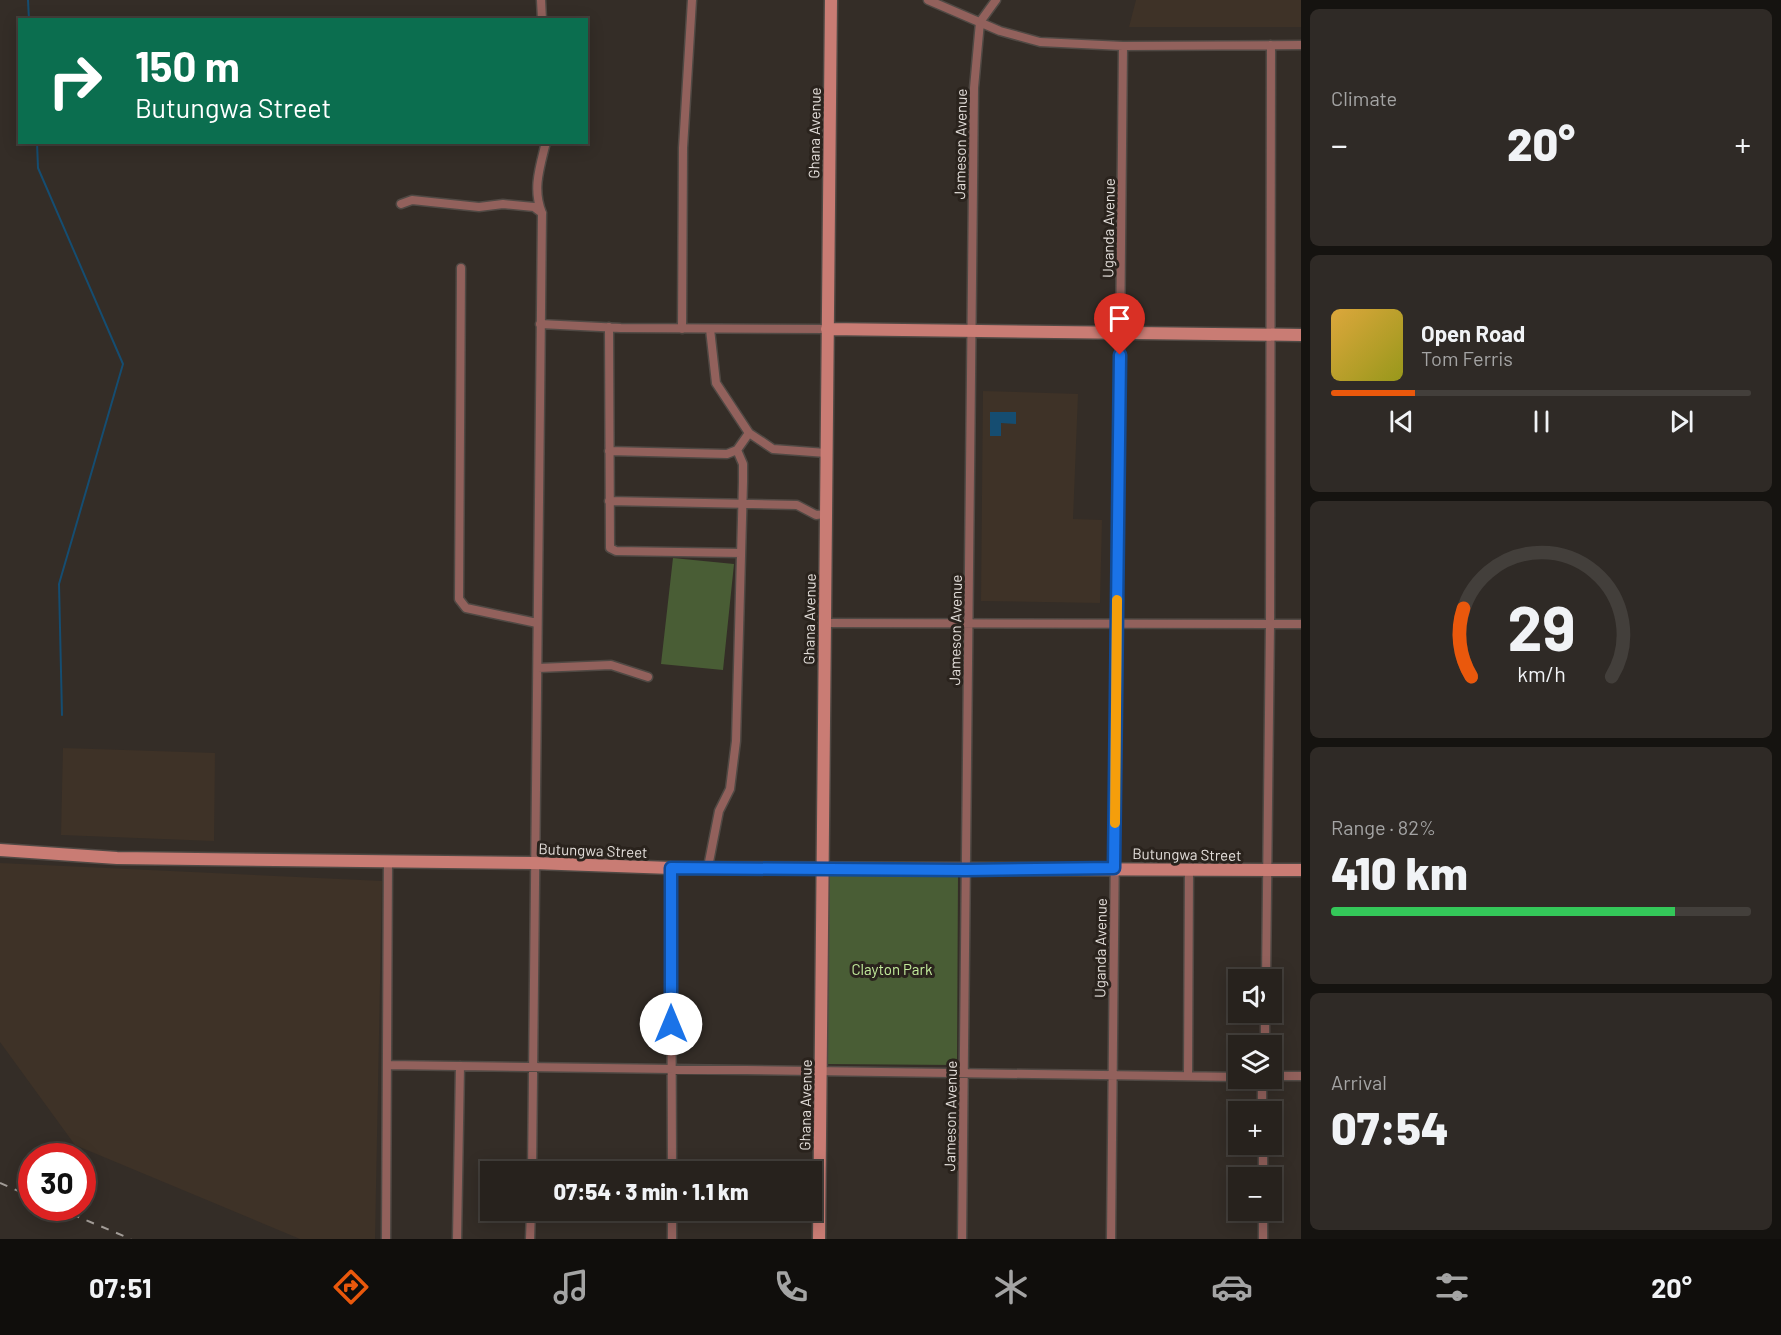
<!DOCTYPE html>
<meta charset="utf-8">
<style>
:root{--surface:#27221d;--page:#2f2a26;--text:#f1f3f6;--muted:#a4a4a4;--line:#433f3b;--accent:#ea580c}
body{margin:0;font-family:Barlow,sans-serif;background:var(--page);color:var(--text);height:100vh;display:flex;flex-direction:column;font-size:22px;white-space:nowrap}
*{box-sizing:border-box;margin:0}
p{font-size:20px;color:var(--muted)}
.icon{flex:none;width:33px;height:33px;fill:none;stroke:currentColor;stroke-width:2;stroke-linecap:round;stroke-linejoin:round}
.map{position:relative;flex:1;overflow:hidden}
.sheet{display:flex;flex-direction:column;gap:9px;padding:9px;background:#151310;width:480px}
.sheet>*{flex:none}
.guide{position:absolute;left:18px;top:18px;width:570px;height:126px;border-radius:0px;box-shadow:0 3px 15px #0003,0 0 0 2px var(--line);background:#0b6e4f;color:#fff;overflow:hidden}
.controls{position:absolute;left:1228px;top:969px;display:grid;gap:12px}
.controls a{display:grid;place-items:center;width:54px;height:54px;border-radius:0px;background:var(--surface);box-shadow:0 3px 15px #0003,0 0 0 2px var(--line);font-size:30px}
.speed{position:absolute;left:18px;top:1143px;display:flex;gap:12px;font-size:30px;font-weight:700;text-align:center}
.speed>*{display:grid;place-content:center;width:78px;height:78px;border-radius:50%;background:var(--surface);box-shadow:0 3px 15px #0003,0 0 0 2px var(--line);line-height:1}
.speed .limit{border:9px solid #d22;background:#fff;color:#111}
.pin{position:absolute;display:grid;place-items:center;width:51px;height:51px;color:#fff;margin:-62px -26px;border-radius:50% 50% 50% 0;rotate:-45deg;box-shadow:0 0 6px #0007}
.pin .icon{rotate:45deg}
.me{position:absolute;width:66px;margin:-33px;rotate:0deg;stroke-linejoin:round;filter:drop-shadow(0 0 4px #0008)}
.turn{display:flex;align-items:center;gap:21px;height:126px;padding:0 18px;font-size:27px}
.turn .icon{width:78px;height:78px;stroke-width:2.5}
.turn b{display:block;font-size:42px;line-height:51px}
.big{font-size:45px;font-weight:800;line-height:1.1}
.sheet .tile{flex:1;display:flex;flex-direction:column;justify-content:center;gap:9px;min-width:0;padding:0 21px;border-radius:9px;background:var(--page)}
.sheet .dial{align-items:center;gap:0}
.dial svg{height:156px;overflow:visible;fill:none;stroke:var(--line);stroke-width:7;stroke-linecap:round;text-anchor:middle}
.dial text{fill:var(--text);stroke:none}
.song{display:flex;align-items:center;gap:18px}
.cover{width:72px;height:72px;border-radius:9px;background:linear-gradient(135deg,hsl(40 70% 55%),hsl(60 70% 35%))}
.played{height:6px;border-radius:3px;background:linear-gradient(90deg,var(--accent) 20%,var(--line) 20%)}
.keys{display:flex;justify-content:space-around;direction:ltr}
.heat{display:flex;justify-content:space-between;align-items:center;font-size:33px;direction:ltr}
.charge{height:9px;border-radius:4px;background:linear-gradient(90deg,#34c759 82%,var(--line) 0)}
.trip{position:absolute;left:480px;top:1161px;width:342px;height:60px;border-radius:0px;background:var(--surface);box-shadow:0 3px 15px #0003,0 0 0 2px var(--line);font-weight:800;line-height:60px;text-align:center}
.tab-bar{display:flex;height:96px;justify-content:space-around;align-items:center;background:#100e0c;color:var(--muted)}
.tab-bar .icon{width:42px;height:42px}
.tab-bar .current{color:var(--accent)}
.tab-bar b{font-size:27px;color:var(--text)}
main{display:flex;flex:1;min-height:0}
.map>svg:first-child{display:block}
.built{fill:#3e3227}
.green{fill:#495d35}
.water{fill:#154d71}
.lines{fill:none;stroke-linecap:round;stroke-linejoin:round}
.stream{stroke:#154d71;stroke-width:2}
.street-casing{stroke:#504944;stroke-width:11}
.secondary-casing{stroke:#504944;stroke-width:15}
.street{stroke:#92615c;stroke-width:8}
.secondary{stroke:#c97c74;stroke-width:12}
.rail{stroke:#a29c97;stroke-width:2;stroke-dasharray:8 8;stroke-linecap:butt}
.route-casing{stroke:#114b97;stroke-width:15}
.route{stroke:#1a73e8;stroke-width:10}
.slow{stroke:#f59e0b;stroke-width:10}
.labels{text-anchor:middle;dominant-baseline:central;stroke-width:6;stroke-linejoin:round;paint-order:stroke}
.street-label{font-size:15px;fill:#e4dfdb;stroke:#2a231d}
.park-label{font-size:15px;fill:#c3ec9c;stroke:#2a231d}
</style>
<main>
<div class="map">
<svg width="1301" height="1239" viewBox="0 0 1301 1239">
<rect width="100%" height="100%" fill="#342d27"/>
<path class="built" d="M1136 0H1301V27H1129Z
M983 391 1078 394 1073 519 1102 520 1100 603 981 601Z
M63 748 215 753 214 841 61 835Z
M0 863 382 881 375 1239H300L75 1145 0 1042Z"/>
<path class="green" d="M673 558 734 564 723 670 661 664Z
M828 873H958L957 1065 826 1064Z"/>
<path class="water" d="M990 412H1016V424L1001 423V436H990Z"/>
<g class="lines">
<path class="stream" d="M28 0 29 20
M37 142 38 168 123 364 59 584 62 715"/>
<g class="street-casing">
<path id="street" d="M541 0 542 20
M928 0 1000 31 1040 42 1123 46 1301 45
M401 204 412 200 479 207 503 204 534 207 542 213
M461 268 459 599 466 608 537 623
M540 324 621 328 827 329
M609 327 610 548 616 551 741 553
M682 329 683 148 692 0
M710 329 716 383 749 433 773 449 826 453
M609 451 727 454 737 450 749 433
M609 501 797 505 816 515 826 514
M824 623 1301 624
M538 668 611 665 648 677
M708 867 719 811 730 789 736 741 743 482V464L737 450
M671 868 672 1172
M1266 980 1270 624 1271 45
M1265 1046V1012
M388 1065 1239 1077
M1188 1076 1189 869
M1272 1076H1301
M1262 1082V1112
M1263 1144V1178
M532 1172 542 213C532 189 540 167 546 142
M672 1210V1239
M1263 1210V1239
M386 1239 388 862
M457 1239 460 1066
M530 1239 531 1210
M962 1239 974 88 980 22 996 0
M1111 1239 1123 46"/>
</g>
<g class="secondary-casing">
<path id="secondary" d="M827 329 1301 335
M0 850 117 858 534 863 671 868 1301 870
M819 1239 831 0"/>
</g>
<use href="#street" class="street"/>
<use href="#secondary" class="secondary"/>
<path class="rail" d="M0 1183 32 1197
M57 1208 131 1239"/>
</g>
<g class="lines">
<g class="route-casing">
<path id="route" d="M671 1024V868L966 870 1114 868 1120 355"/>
</g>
<use href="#route" class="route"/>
<path class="slow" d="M1115 823 1117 600"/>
</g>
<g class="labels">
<g class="street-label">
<text transform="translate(814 133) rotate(-89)">Ghana Avenue</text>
<text transform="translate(960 144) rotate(-89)">Jameson Avenue</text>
<text transform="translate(1108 228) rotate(-89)">Uganda Avenue</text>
<text transform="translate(809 619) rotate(-89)">Ghana Avenue</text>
<text transform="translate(955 630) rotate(-89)">Jameson Avenue</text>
<text transform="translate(593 850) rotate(2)">Butungwa Street</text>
<text transform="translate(1187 854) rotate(1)">Butungwa Street</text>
<text transform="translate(1100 948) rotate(-89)">Uganda Avenue</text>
<text transform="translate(805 1105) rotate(-89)">Ghana Avenue</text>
<text transform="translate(950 1116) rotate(-89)">Jameson Avenue</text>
</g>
<g class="park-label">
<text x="892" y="969">Clayton Park</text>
</g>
</g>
</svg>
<div class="controls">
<a><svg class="icon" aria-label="sound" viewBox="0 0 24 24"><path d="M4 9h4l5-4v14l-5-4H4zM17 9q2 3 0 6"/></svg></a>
<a><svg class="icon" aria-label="layers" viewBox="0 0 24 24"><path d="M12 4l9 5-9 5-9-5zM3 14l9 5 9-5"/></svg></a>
<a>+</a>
<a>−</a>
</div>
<div class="speed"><div class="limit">30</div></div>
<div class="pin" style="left:1120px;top:355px;background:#d93025"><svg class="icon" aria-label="arrive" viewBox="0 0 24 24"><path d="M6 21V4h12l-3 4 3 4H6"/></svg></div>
<svg class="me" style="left:671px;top:1024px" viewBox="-20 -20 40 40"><circle r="19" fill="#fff"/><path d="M0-13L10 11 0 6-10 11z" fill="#1a73e8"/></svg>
<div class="trip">07:54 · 3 min · 1.1 km</div>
<div class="guide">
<div class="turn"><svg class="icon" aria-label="right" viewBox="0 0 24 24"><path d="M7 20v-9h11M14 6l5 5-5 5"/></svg><div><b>150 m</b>Butungwa Street</div></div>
</div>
</div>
<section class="sheet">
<div class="tile"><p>Climate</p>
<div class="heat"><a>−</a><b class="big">20°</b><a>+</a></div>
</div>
<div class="tile">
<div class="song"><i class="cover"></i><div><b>Open Road</b><p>Tom Ferris</p></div></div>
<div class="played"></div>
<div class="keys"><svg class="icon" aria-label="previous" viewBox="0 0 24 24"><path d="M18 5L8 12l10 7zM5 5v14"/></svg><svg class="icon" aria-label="pause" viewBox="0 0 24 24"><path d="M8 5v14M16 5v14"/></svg><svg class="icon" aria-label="next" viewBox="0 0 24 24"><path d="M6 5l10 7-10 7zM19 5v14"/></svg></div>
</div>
<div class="tile dial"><svg viewBox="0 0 100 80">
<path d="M14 69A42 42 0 1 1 86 69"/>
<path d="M14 69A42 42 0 0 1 10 34" stroke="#ea580c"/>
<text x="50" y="56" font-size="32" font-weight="700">29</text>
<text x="50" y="72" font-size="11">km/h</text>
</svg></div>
<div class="tile"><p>Range · 82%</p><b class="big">410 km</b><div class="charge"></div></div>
<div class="tile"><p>Arrival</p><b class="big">07:54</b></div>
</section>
</main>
<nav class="tab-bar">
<b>07:51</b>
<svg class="icon current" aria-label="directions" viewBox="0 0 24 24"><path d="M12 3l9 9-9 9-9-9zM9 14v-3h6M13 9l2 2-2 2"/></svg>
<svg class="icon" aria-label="music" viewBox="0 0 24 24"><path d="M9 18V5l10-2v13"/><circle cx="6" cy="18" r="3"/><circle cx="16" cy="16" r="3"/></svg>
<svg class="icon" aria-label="phone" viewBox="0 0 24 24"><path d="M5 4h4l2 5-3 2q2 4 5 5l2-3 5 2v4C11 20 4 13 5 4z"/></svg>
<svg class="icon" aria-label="climate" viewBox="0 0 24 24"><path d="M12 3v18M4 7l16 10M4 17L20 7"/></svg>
<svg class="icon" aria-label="car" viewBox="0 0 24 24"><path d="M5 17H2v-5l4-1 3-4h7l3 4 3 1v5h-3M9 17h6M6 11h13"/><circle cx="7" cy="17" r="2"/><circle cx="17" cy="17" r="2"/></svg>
<svg class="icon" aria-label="filters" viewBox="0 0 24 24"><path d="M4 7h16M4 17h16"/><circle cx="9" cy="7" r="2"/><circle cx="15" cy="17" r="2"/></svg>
<b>20°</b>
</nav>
